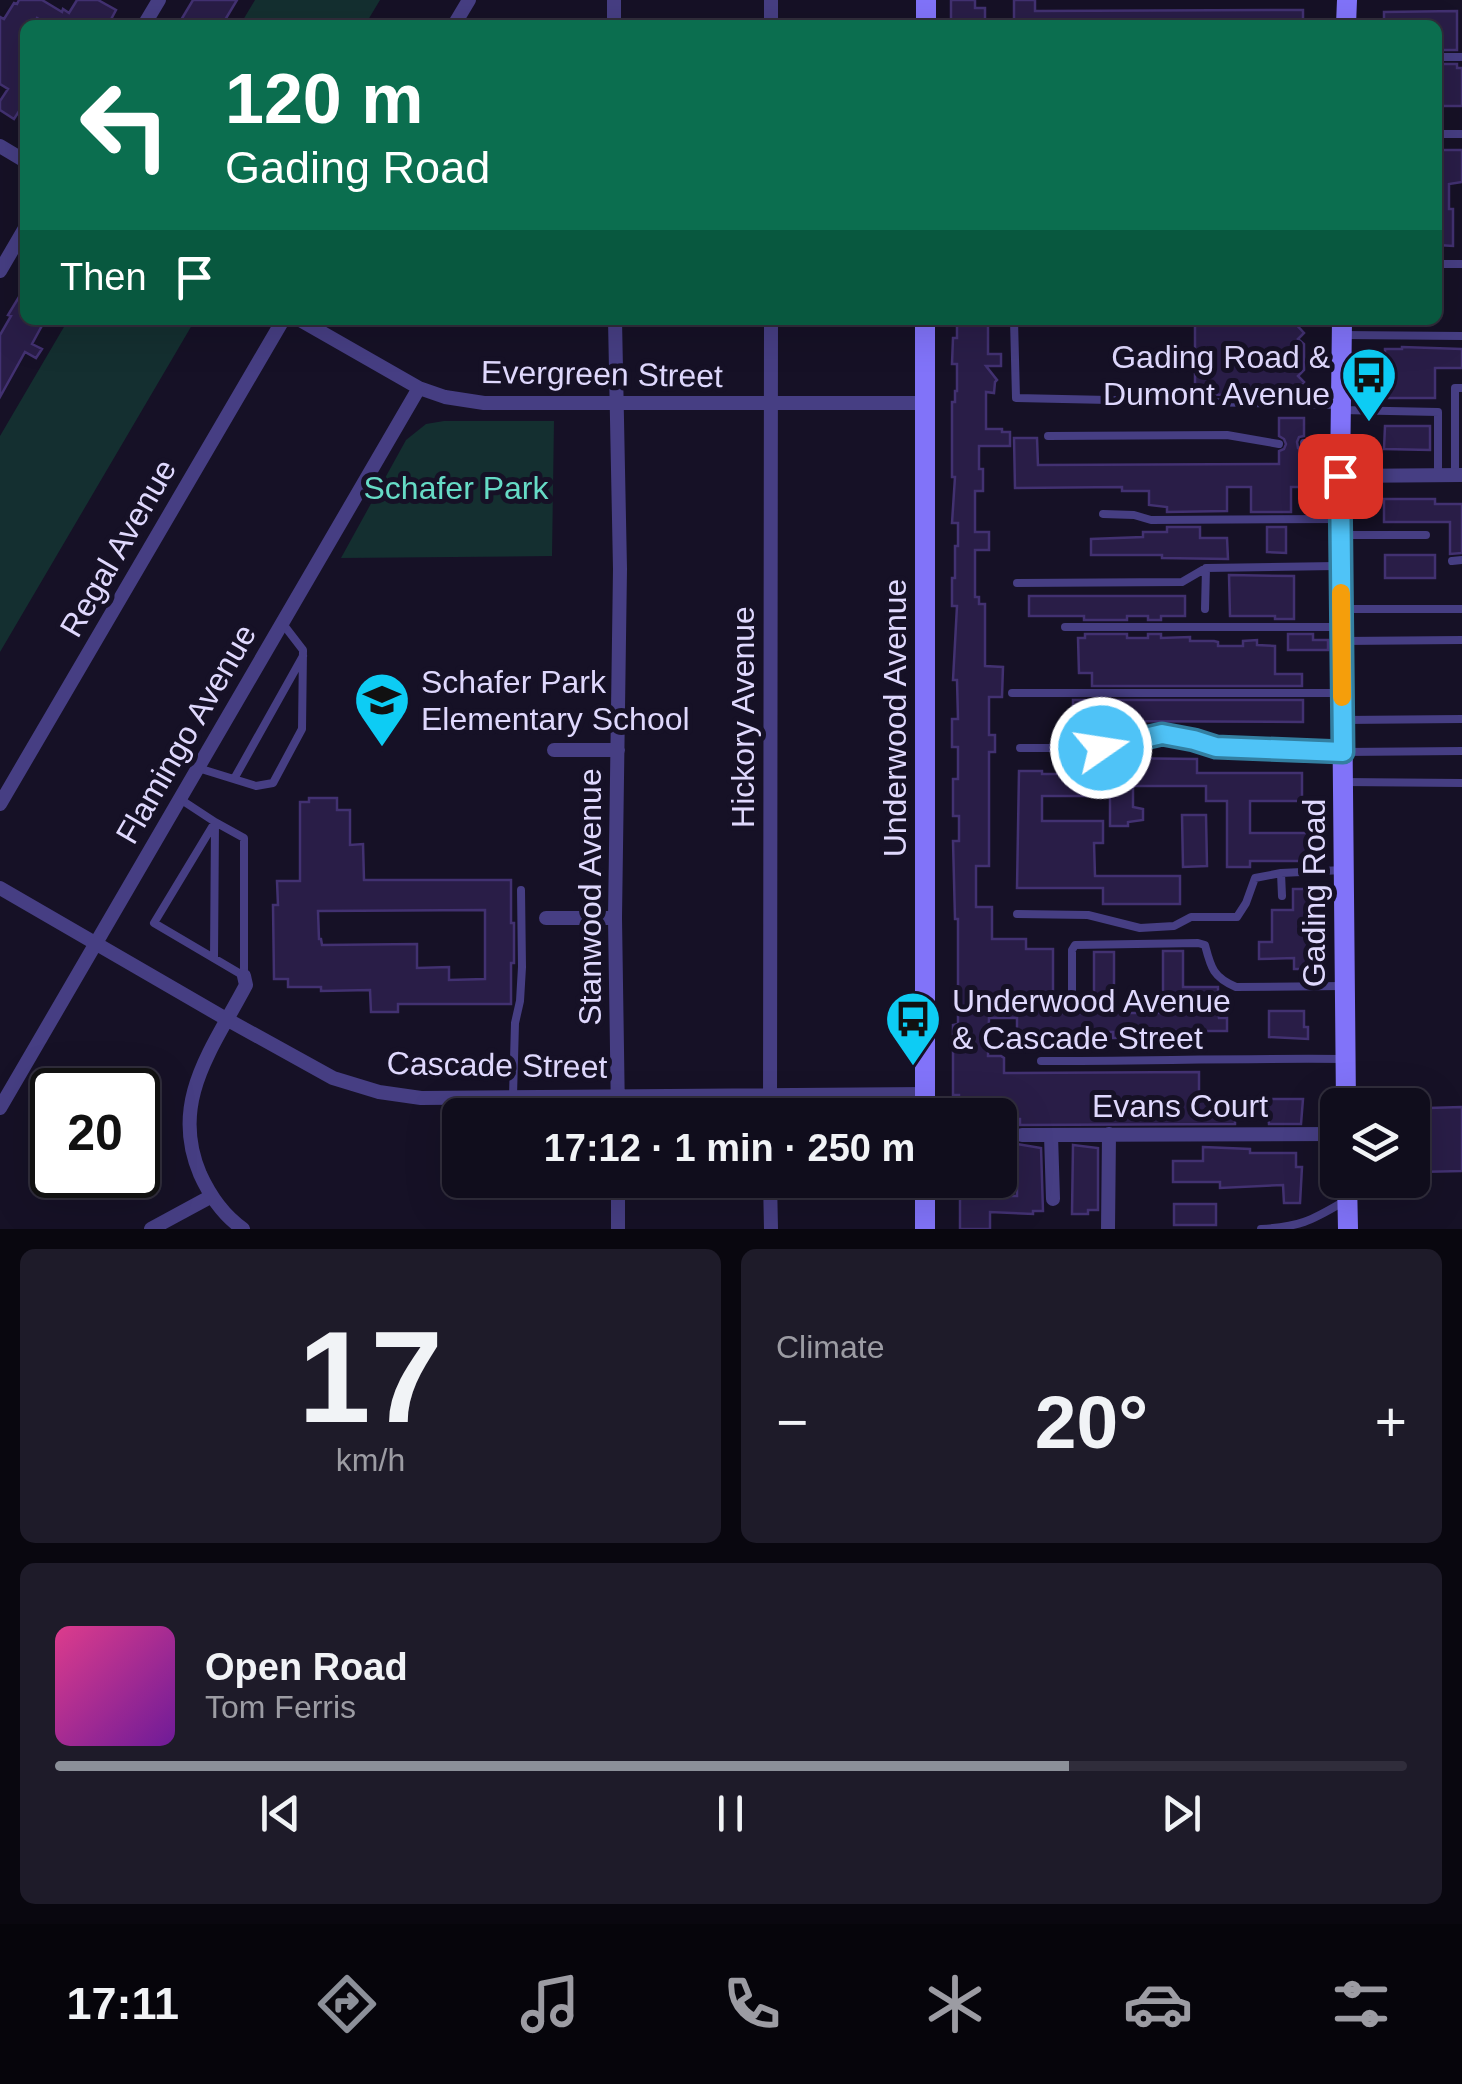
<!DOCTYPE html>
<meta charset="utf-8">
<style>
:root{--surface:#100d1c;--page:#1e1b29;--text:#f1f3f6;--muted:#9c9ca3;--line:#302d3b;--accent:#8c9099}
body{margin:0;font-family:Arial,sans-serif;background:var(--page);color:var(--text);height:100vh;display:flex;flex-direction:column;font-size:38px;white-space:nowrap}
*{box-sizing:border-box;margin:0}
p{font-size:32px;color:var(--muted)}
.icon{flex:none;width:55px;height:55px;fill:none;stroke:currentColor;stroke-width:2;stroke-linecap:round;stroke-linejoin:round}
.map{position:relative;height:1229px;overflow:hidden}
.drawer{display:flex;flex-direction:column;gap:20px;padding:20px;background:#09070f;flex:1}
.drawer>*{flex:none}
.banner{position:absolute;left:20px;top:20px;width:1422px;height:305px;border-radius:15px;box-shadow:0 10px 40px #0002,0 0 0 2px var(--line);background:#0b6e4f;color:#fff;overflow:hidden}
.tools{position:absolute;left:1320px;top:1088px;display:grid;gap:20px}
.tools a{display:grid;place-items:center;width:110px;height:110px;border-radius:15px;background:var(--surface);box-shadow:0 10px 40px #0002,0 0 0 2px var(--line);font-size:50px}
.speed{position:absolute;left:30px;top:1068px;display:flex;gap:20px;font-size:50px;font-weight:700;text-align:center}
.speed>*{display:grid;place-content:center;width:130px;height:130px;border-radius:50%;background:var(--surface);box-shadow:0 10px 40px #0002,0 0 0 2px var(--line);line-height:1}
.speed .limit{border:5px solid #111;border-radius:15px;background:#fff;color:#111}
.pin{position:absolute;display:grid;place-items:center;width:85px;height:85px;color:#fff;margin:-42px;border-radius:20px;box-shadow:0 5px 15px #0006}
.me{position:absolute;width:110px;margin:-55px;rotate:77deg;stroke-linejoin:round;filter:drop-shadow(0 0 8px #0008)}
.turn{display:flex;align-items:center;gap:35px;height:210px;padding:0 40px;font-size:45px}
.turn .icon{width:130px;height:130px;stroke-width:2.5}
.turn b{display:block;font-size:70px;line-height:85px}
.then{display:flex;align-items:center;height:95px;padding:0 40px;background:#0003;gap:20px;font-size:38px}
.big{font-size:75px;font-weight:700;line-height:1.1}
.drawer .widget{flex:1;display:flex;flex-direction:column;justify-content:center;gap:15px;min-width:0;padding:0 35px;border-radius:15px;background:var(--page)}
.drawer .dial{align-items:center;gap:0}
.dial b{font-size:130px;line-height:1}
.song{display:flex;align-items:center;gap:30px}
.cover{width:120px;height:120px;border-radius:15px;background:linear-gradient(135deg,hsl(330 70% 55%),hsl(280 70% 35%))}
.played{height:10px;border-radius:5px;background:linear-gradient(90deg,var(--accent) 75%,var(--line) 75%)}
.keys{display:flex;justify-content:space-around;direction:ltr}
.heat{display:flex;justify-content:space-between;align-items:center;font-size:55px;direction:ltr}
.drawer .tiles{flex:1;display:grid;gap:20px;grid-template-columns:1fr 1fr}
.widget:last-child{grid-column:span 2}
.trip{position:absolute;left:442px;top:1098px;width:575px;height:100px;border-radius:15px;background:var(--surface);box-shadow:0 10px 40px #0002,0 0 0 2px var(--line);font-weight:700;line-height:100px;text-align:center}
.menu{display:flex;height:160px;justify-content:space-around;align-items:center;background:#06050b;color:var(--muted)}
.menu .icon{width:70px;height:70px}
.menu .current{color:var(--accent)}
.menu b{font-size:45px;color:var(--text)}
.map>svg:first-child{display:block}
.green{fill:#142f30}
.building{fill:#291d47;stroke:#423171;stroke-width:2.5;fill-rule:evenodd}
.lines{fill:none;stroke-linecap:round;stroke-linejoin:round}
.lane{stroke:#463e83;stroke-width:8}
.street{stroke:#463e83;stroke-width:14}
.secondary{stroke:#8173f9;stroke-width:20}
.route-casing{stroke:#337fa1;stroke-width:25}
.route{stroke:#4fc3f7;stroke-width:18}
.slow{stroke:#f59e0b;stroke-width:18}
.labels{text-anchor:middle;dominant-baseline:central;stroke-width:10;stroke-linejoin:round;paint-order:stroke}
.poi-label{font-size:32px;fill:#dfd8fd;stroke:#161126;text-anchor:start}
.street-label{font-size:32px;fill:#dfd8fd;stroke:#161126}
.park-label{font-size:32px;fill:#66dbc6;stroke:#161126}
</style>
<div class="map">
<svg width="1462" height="1229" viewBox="0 0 1462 1229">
<rect width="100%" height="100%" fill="#161126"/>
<path class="green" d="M255 0H380L365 25H240Z
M68 320H195L0 652V436Z
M444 421H554L552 556 341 558 406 440 426 424Z"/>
<path class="building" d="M19 0H42L62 12 63 9 69 13 77 0H98L116 10 108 25H48L37 18 33 25H25V102L14 119 0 110V101L8 89 0 84V17L4 19 14 3 17 4Z
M193 0H237L222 25H178Z
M951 0H975V8H985V25H951Z
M1014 0H1035V11L1303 10V25H1014Z
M1457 11V50H1438V25H1384V12Z
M1438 64H1457V68H1462V106H1438Z
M1438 150H1462V182L1449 184V209H1453V246L1438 245Z
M25 287V320H45L32 344 42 349 36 358 25 352 0 397V335L11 316 8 315Z
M1195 320H1292L1304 333 1298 339 1304 344V370L1298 376 1304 382 1291 396 1263 395 1247 386H1228L1227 395 1195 394Z
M988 324V354H1001V366H986L997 380 995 382 994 393 986 392V429H1002V432H1010V446H979V469H983V491H975V532H989V550H975V597H979V604H985V666L1003 667 1002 697H989V735H995V752H989V866H976V907H992V939H1026V949H1053V1013H1094V952H1114V1013H1163V951H1183V987H1218V1012L1219 1018H1227V1031H1152V1038H1113V1032H1017V1018H989L988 1056H1001L1004 1058V1073L1199 1072V1099H1238V1115H1235V1124L1020 1125V1119H1000V1115H959V1095H953V1025L958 1024V919H955L953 841H959V816H953V779H958V747H952V719H958L957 680H953L957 606H952V578H955V546H958V523H952L955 477H952V402H955V391H957V364H952L953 338H957V325Z
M1402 347 1462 349V368H1435V398H1385V349H1402Z
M1279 418H1304V436L1299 437 1297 442 1298 448 1304 450V487H1291V512H1251V487H1227V511L1167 512V507L1149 505V491H1122V487L1015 488 1014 438H1037L1038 465 1279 464V451L1284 449 1286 444 1284 439 1279 436Z
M1385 426H1430V450L1384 449Z
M1384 499H1435V504H1462V553L1450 554V522H1384Z
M1167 527H1200V538H1227L1228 559 1162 558V555H1091V539L1143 537V532H1167Z
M1267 527H1286V553L1267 552Z
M1385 555H1435V578H1385Z
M1229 575 1294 576V619H1275V616H1230Z
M1029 596H1185V616H1161V620H1148V616H1127V620H1084V616H1029Z
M1085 634H1127V638H1148V634H1161V638L1190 637V641H1214L1218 642V646H1243V641L1257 640V645L1275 646V674H1302V686H1092V673H1079L1078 638H1085Z
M1288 634H1313V640H1328V650H1288Z
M1073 700H1303V722L1073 721Z
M1111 758 1197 759V773H1302V801H1250V833H1308V861H1250V867H1227V801H1206V786H1133V807L1143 809V820L1128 822V826H1110V796H1042V821H1103V843H1094L1095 876H1180V904H1103V888H1017L1019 771H1042V774H1111Z
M309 798H337V810H350V845L363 844 364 880H511V923H514V963H511V1004H398V1012H371L370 990 321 991V987H288V979H274L273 905H278L277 881H300V802H309ZM485 910V979L449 980V967L417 968V944L322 945 321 939H319L318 911Z
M1182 815H1206L1207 866 1183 867Z
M1293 889H1315V930L1310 931V969H1294V958L1259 959V942H1272V910H1293Z
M1269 1011H1304V1027H1308V1039L1269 1037Z
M1267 1099H1303L1301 1124H1269Z
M1462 1107V1171L1418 1172 1417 1136 1430 1135 1429 1108Z
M1017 1144 1041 1148 1043 1211H1033V1214L990 1212V1229H960V1197H953V1183L989 1184V1196H1017Z
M1073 1145 1098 1148V1210H1088V1214H1072Z
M1203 1147 1250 1149V1153H1296V1167H1302L1300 1203H1284L1283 1185 1220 1188V1182H1173V1161H1203Z
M1174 1204H1216V1225H1174Z"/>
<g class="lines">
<path class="lane" d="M1438 57H1462
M1438 134H1462
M1438 264H1462
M1014 320 1016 398 1338 405
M1342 335 1462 336
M1341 410 1438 412V475
M1048 436 1227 435 1279 444
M1304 443 1340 442
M1455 475V388H1462
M1103 514 1134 515 1151 520 1340 519
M1345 535H1426
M1452 561 1462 560
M1017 583 1182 582 1206 568 1336 566
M1205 609 1206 568
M1341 609H1462
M1065 627H1341
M1342 641 1462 640
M1012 693H1338
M1342 720 1462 719
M1020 748H1101L1162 734 1194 739 1215 747 1343 752 1462 751
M198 768 256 786 273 783 302 729 303 650 283 624
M234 779 303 656
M1343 782 1462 783
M180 799 215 822 214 958
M215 822 244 838V976L154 923Z
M1282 896 1281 873 1343 870
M1017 914 1088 915 1140 928 1174 926 1191 917H1237L1246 903 1255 878 1281 873
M1072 996V950L1075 945 1198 943 1205 945C1211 968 1213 977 1236 987L1344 986
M1041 1061C1143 1061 1244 1058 1346 1059
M513 1096 515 1023 520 1001 522 967 521 890
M1261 1229C1299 1227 1311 1221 1343 1202"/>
<path class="street" d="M144 25 159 0
M454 25 469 0
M614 25V0
M771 25V0
M0 146 25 161
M0 271 25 228
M300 320 419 388 445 397 484 403H924
M615 320 620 569 615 918 618 1115
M1340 476 1462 475
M554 750H618
M0 804 283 320
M0 888 228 1020 333 1078 379 1092 421 1098 925 1094
M546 918H615
M0 1108 419 388
M770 1115 771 320
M1022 1135 1338 1134
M1051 1135 1053 1199
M618 1180V1229
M770 1180 771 1229
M151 1229 210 1197
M243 1229C223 1215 210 1196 200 1174 169 1101 213 1048 246 985L244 976
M1108 1229 1109 1134"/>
<path class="secondary" d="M926 0V25
M1346 25 1347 0
M925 320V1115
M1342 320 1340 476 1346 1105
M925 1180V1229
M1347 1180 1348 1229"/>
</g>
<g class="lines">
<g class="route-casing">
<path id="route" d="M1101 748 1162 734 1194 740 1216 747 1343 752 1340 476"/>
</g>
<use href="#route" class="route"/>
<path class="slow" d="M1341 593 1342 697"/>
</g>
<defs>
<g id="bus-pin" transform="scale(2.875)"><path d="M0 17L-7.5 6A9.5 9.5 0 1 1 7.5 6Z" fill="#0dccf4" stroke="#161126"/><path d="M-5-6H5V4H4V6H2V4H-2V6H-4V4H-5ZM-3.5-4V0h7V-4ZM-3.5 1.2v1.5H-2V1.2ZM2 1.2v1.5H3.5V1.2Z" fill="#111"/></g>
<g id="school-pin" transform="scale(2.875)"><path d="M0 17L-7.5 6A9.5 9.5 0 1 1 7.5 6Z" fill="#0dccf4" stroke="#161126"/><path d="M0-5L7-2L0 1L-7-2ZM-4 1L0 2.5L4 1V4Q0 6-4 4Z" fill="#111"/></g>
</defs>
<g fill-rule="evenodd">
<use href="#bus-pin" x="1369" y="375"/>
<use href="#school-pin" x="382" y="700"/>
<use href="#bus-pin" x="913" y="1019"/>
</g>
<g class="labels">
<g class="poi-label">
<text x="1330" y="357" text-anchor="end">Gading Road &amp;<tspan x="1330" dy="37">Dumont Avenue</tspan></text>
<text x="421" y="682">Schafer Park<tspan x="421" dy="37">Elementary School</tspan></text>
<text x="952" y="1001">Underwood Avenue<tspan x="952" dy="37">&amp; Cascade Street</tspan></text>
</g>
<g class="street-label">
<text transform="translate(602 374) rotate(1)">Evergreen Street</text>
<text transform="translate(118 548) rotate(-60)">Regal Avenue</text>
<text transform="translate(743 717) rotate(-90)">Hickory Avenue</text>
<text transform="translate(895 718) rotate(-90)">Underwood Avenue</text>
<text transform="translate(186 734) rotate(-60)">Flamingo Avenue</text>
<text transform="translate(1314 893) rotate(-90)">Gading Road</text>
<text transform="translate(590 897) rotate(-90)">Stanwood Avenue</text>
<text transform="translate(497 1065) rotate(1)">Cascade Street</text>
<text x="1180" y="1106">Evans Court</text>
</g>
<g class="park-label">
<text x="456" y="488">Schafer Park</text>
</g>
</g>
</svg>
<div class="tools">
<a><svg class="icon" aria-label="layers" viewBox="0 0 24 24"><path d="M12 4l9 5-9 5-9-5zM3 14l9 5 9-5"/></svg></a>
</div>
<div class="speed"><div class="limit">20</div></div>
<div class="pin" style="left:1340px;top:476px;background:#d93025"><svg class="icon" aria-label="arrive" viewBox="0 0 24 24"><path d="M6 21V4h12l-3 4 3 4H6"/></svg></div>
<svg class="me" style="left:1101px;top:748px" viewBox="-20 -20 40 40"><circle r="17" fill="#4fc3f7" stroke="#fff" stroke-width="3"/><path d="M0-11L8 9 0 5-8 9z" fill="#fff"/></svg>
<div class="trip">17:12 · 1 min · 250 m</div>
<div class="banner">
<div class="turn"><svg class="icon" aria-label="left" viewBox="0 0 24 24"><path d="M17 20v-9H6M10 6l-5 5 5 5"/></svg><div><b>120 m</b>Gading Road</div></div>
<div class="then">Then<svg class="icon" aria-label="arrive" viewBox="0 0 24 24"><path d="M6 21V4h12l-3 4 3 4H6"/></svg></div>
</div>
</div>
<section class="drawer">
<div class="tiles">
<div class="widget dial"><b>17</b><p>km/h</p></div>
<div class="widget"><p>Climate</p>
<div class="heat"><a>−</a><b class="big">20°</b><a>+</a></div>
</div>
<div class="widget">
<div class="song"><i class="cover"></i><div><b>Open Road</b><p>Tom Ferris</p></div></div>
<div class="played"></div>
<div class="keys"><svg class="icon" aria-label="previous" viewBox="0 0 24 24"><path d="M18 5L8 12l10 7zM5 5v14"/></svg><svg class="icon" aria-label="pause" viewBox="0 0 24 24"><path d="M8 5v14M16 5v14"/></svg><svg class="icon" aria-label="next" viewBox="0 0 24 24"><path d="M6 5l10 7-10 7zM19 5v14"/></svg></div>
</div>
</div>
</section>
<nav class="menu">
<b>17:11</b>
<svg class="icon current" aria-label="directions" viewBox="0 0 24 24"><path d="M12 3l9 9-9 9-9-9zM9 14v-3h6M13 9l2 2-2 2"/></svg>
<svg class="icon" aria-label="music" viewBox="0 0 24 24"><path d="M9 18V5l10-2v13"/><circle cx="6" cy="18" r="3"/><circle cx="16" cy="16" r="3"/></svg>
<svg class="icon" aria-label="phone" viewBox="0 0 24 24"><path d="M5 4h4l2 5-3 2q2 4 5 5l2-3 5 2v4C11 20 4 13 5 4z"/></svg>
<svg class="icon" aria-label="climate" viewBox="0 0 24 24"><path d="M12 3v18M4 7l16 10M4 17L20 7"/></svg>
<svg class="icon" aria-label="car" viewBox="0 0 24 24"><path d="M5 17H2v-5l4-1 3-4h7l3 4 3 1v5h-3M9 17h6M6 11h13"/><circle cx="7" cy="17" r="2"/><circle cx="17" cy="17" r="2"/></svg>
<svg class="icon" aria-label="filters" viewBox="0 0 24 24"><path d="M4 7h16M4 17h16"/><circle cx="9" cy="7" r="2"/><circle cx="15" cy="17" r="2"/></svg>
</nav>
